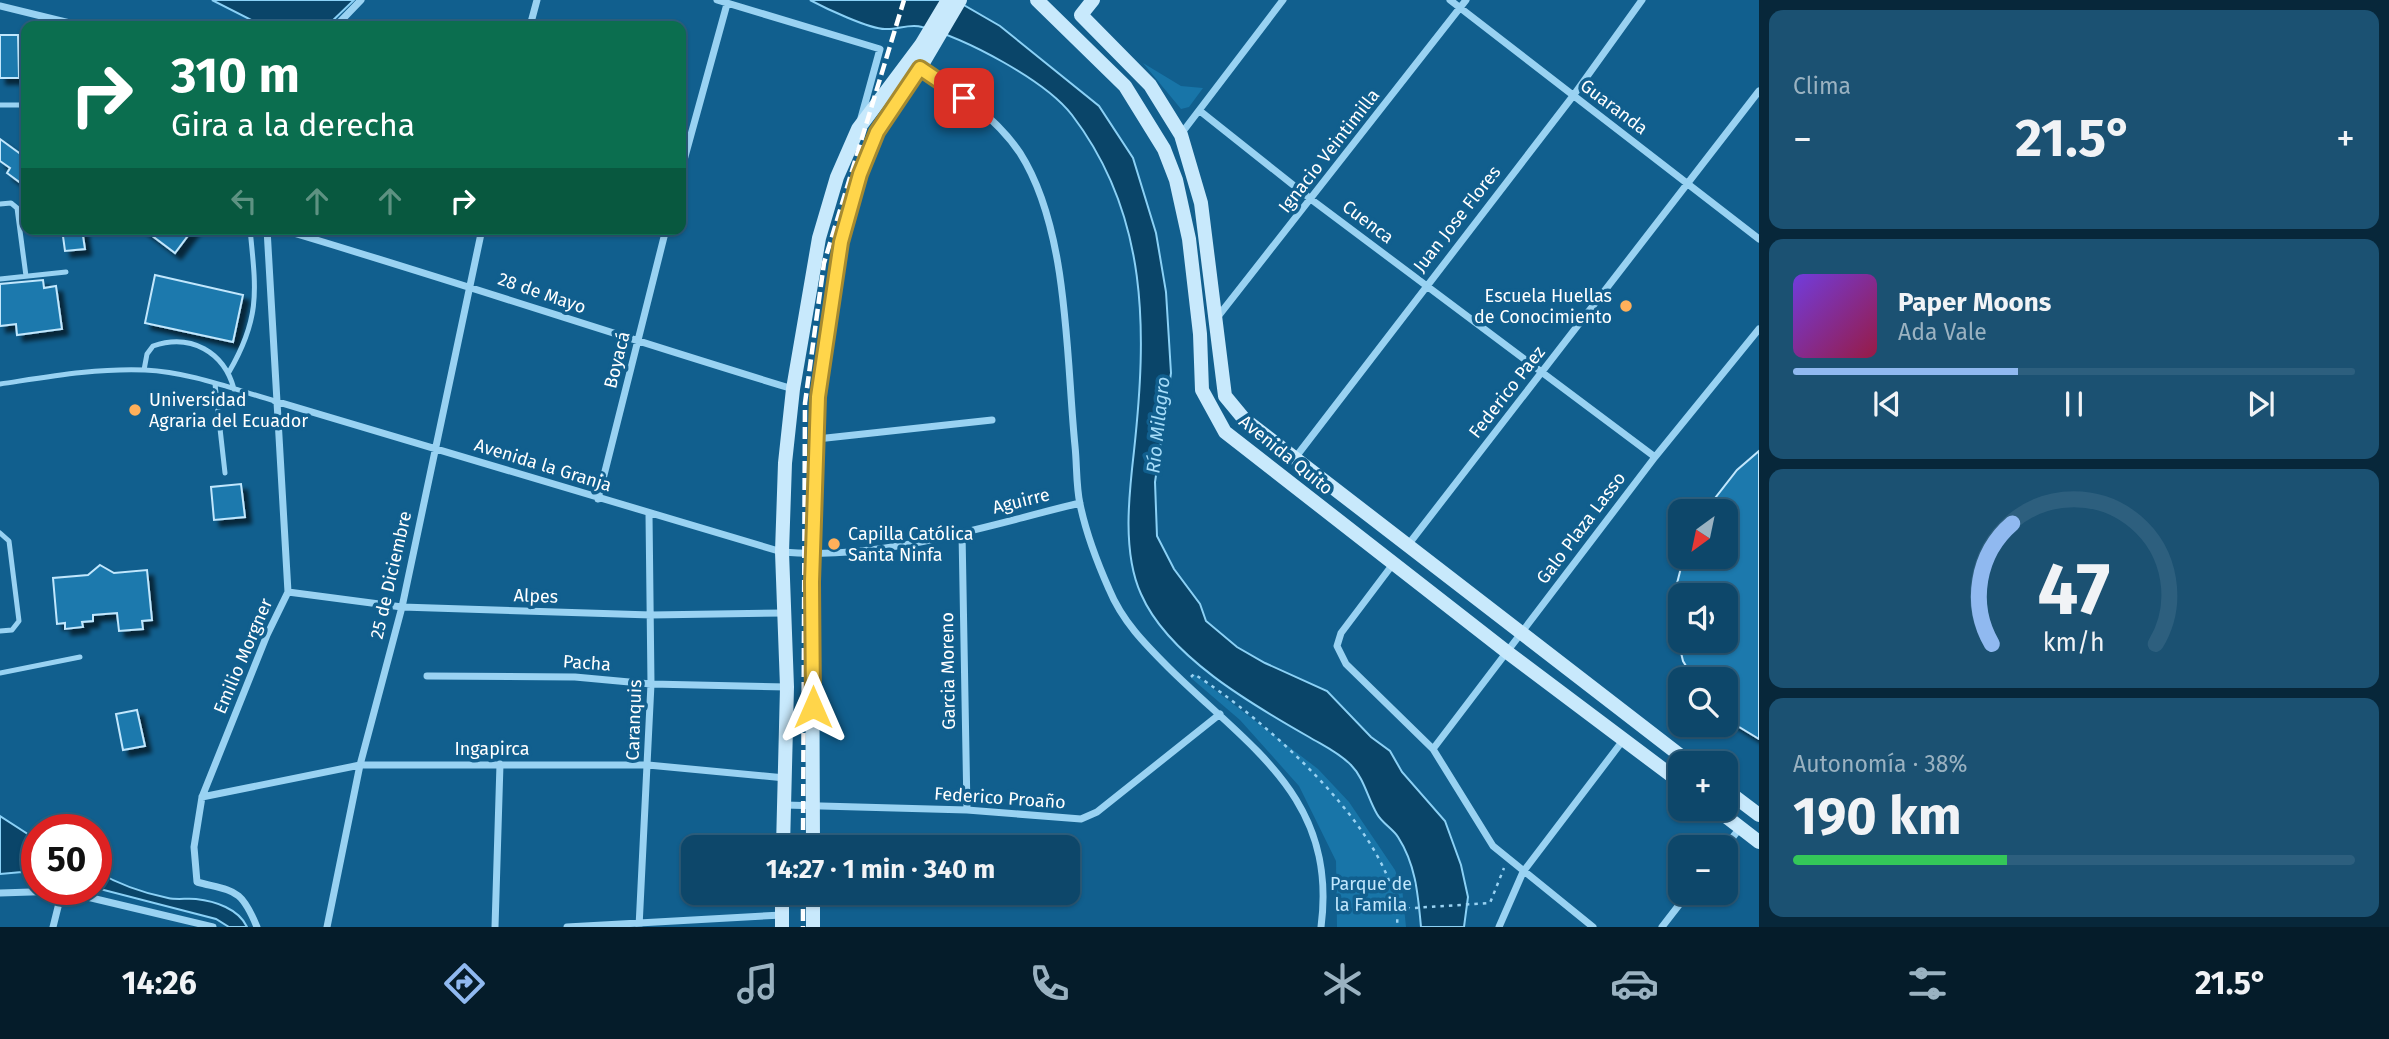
<!DOCTYPE html>
<html lang="es">
<meta charset="utf-8">
<style>
:root{--surface:#0d476a;--page:#1b5172;--text:#f1f3f6;--muted:#9ab2c1;--line:#2d5f7e;--accent:#90b9f0}
body{margin:0;font-family:"Fira Sans",sans-serif;background:var(--page);color:var(--text);height:100vh;display:flex;flex-direction:column;font-size:26px;white-space:nowrap}
*{box-sizing:border-box;margin:0}
p{font-size:23px;color:var(--muted)}
.icon{flex:none;width:38px;height:38px;fill:none;stroke:currentColor;stroke-width:2;stroke-linecap:round;stroke-linejoin:round}
.map{position:relative;flex:1;overflow:hidden}
.panel{display:flex;flex-direction:column;gap:10px;padding:10px;background:#07273a;width:630px}
.panel>*{flex:none}
.banner{position:absolute;left:21px;top:21px;width:665px;height:214px;border-radius:14px;box-shadow:0 2px 5px #0004,0 0 0 2px var(--line);background:#0b6e4f;color:#fff;overflow:hidden}
.needle{width:46px;rotate:213deg}
.controls{position:absolute;left:1668px;top:499px;display:grid;gap:14px}
.controls a{display:grid;place-items:center;width:70px;height:70px;border-radius:14px;background:var(--surface);box-shadow:0 2px 5px #0004,0 0 0 2px var(--line);font-size:35px}
.speed{position:absolute;left:21px;top:814px;display:flex;gap:14px;font-size:35px;font-weight:700;text-align:center}
.speed>*{display:grid;place-content:center;width:91px;height:91px;border-radius:50%;background:var(--surface);box-shadow:0 2px 5px #0004,0 0 0 2px var(--line);line-height:1}
.speed .limit{border:10px solid #d22;background:#fff;color:#111}
.pin{position:absolute;display:grid;place-items:center;width:60px;height:60px;color:#fff;margin:-30px;border-radius:14px;box-shadow:0 4px 10px #0006}
.me{position:absolute;width:77px;margin:-38px;rotate:0deg;stroke-linejoin:round;filter:drop-shadow(0 0 5px #0008)}
.turn{display:flex;align-items:center;gap:24px;height:147px;padding:0 35px;font-size:32px}
.turn .icon{width:91px;height:91px;stroke-width:2.5}
.turn b{display:block;font-size:49px;line-height:60px}
.lanes{display:flex;align-items:center;height:66px;padding:0 35px;background:#0003;justify-content:center;gap:35px;direction:ltr}
.lanes .off{opacity:.35}
.big{font-size:52px;font-weight:700;line-height:1.1}
.panel .tile{flex:1;display:flex;flex-direction:column;justify-content:center;gap:10px;min-width:0;padding:0 24px;border-radius:14px;background:var(--page)}
.panel .dial{align-items:center;gap:0}
.dial svg{height:182px;overflow:visible;fill:none;stroke:var(--line);stroke-width:7;stroke-linecap:round;text-anchor:middle}
.dial text{fill:var(--text);stroke:none}
.song{display:flex;align-items:center;gap:21px}
.cover{width:84px;height:84px;border-radius:10px;background:linear-gradient(135deg,hsl(260 70% 55%),hsl(340 70% 35%))}
.played{height:7px;border-radius:4px;background:linear-gradient(90deg,var(--accent) 40%,var(--line) 40%)}
.keys{display:flex;justify-content:space-around;direction:ltr}
.heat{display:flex;justify-content:space-between;align-items:center;font-size:38px;direction:ltr}
.charge{height:10px;border-radius:5px;background:linear-gradient(90deg,#34c759 38%,var(--line) 0)}
.trip{position:absolute;left:681px;top:835px;width:399px;height:70px;border-radius:14px;background:var(--surface);box-shadow:0 2px 5px #0004,0 0 0 2px var(--line);font-weight:700;line-height:70px;text-align:center}
.menu{display:flex;height:112px;justify-content:space-around;align-items:center;background:#051c2a;color:var(--muted)}
.menu .icon{width:49px;height:49px}
.menu .current{color:var(--accent)}
.menu b{font-size:32px;color:var(--text)}
main{display:flex;flex:1;min-height:0}
.map>svg:first-child{display:block}
.green{fill:#1875a8}
.water{fill:#0a4569;stroke:#8bd1f6;stroke-width:2}
.building{fill:#1e79ad;stroke:#c1e7fd;stroke-width:2;filter:url(#shadow)}
.lines{fill:none;stroke-linecap:round;stroke-linejoin:round}
.path{stroke:#99d2f2;stroke-width:2.5;stroke-dasharray:3.5 5;stroke-linecap:butt}
.service{stroke:#99d2f2;stroke-width:5}
.minor{stroke:#99d2f2;stroke-width:7}
.secondary{stroke:#c8e9fc;stroke-width:14}
.rail{stroke:#fff;stroke-width:4.5;stroke-dasharray:12 5;stroke-linecap:butt}
.route-casing{stroke:#a68a30;stroke-width:18}
.route{stroke:#ffd54a;stroke-width:12}
.poi-dot{fill:#ffb05a;stroke:#115f8e;stroke-width:2.5}
.labels{text-anchor:middle;dominant-baseline:central;stroke-width:7;stroke-linejoin:round;paint-order:stroke}
.street-label{font-size:18px;fill:#fff;stroke:#115f8e}
.poi-label{font-size:18px;fill:#fff;stroke:#115f8e;text-anchor:start}
.park-label{font-size:18px;fill:#c1e7fd;stroke:#115f8e}
.water-label{font-size:19px;font-style:italic;fill:#a5dcf9;stroke:#115f8e}
</style>
<main>
<div class="map">
<svg width="1759" height="927" viewBox="0 0 1759 927">
<defs>
<filter id="shadow"><feDropShadow dx="6" dy="6" stdDeviation="2" flood-color="#0009"/></filter>
</defs>
<rect width="100%" height="100%" fill="#115f8e"/>
<path class="green" d="M1143 63 1181 86 1203 88 1189 107 1181 109Z
M1194 674 1318 769 1349 802 1395 870 1402 888 1406 927H1337L1336 861 1299 786 1240 720 1191 678Z"/>
<path class="water" d="M212 0H354L327 26H263Z
M810 0H955L1000 26 1099 106 1133 158 1156 233 1166 292 1171 373 1155 482 1157 536 1174 569 1200 604 1206 621 1237 647 1265 663 1327 691 1371 737 1390 751 1402 772 1445 821 1461 865 1468 897 1464 927H1421C1418 895 1416 865 1398 837 1393 829 1382 823 1377 814 1368 799 1364 778 1351 765 1338 752 1324 746 1309 737 1251 704 1168 656 1141 594 1122 552 1129 494 1134 451 1147 331 1149 216 1072 115 1045 80 965 38 922 27 910 23 897 30 885 29 869 29 825 8 810 0Z
M0 816 37 840V875L22 872 0 874Z
M96 871C118 884 143 893 168 898 177 900 187 898 196 899 215 901 239 909 247 927H229L216 919 96 888Z"/>
<path class="building" d="M0 35H18L19 78H0Z
M0 139 26 158V187L7 173 10 168 0 161Z
M62 229H82L85 249 65 251Z
M143 229H193L175 253Z
M155 275 243 295 233 342 145 323Z
M43 280 44 288 56 286 62 329 17 335 16 324 0 326V284Z
M1759 451V739L1726 719V679H1694L1683 661 1678 640H1726V595H1674L1684 556H1726V511H1705L1737 470Z
M241 484 245 517 214 520 211 487Z
M100 565 114 573 147 570 152 620 142 621 143 629 119 631 117 613 93 615V621L82 622 83 627 65 629V623L57 624 53 578 88 575Z
M137 710 145 746 123 750 116 714Z"/>
<g class="lines">
<path class="path" d="M1191 677 1194 674C1262 717 1404 840 1397 927
M1398 909 1490 903 1504 868"/>
<path class="service" d="M0 105H26
M0 204 11 203 17 208 26 276
M0 279 66 272
M144 370 147 354 153 346C191 333 224 352 234 389
M229 372C261 317 256 290 250 229
M0 384C47 377 96 368 145 370 189 372 233 389 275 401
M215 384 225 473
M0 533 9 541 19 621 12 630 0 631
M0 673 80 657"/>
<path class="minor" d="M717 0 880 49 861 118
M1450 0 1759 239
M0 6 82 26
M336 26 361 0
M530 26 537 0
M920 68C956 90 996 117 1020 153 1069 230 1066 357 1075 446 1077 465 1076 486 1080 504 1086 533 1097 562 1109 589 1122 621 1145 644 1169 668 1250 748 1338 798 1321 927
M1200 111 1312 200 1655 457
M1181 134 1283 0
M681 171 727 4
M280 229C452 280 621 337 793 389
M1216 319 1466 0
M275 401 782 552C882 561 984 526 1080 503
M817 439 992 420
M1295 458 1573 96 1642 0
M598 499 666 229
M962 532 967 810
M1408 545 1759 91
M1393 564 1341 633 1337 646 1346 664 1433 749 1493 846 1593 927
M288 592 402 607 651 615 784 613
M427 676 575 677 651 684 787 687
M1433 749 1655 457 1759 329
M202 797 360 765H648L785 778
M785 805 967 810 1081 819 1097 812 1220 714
M1725 847 1740 828
M0 893 62 891 213 927
M53 927 62 891
M257 927C241 888 235 892 197 882L194 847 202 797 267 635 288 592 267 229
M327 927 360 765 402 607 482 229
M495 927 500 764
M567 927 782 915
M639 927 651 684 649 514
M1499 927 1523 872 1624 739
M1662 927 1689 892"/>
<path class="secondary" d="M1037 0 1125 86 1164 149 1176 180 1189 239 1200 334 1202 390 1225 432 1507 652 1680 782
M1081 15 1150 85 1181 135 1201 203 1225 396 1244 419 1690 763
M1081 15 1093 0
M1726 790 1759 815
M1715 808 1759 842
M783 847 787 687 782 552 785 463 793 389 819 238 837 177 858 129 921 45 948 0
M813 847 812 582 818 397 841 242 860 174 877 132 920 68 960 0
M813 892V927
M782 927V892"/>
<path class="rail" d="M803 847 805 403 824 263 904 0
M803 892V927"/>
</g>
<g class="lines">
<g class="route-casing">
<path id="route" d="M813 707 812 582 818 397 841 242 860 174 877 132 920 68 964 98"/>
</g>
<use href="#route" class="route"/>
</g>
<g class="poi-dot">
<circle cx="1626" cy="306" r="7"/>
<circle cx="135" cy="410" r="7"/>
<circle cx="834" cy="544" r="7"/>
</g>
<g class="labels">
<g class="street-label">
<text transform="translate(1614 107) rotate(37)">Guaranda</text>
<text transform="translate(1329 151) rotate(-52)">Ignacio Veintimilla</text>
<text transform="translate(1457 219) rotate(-52)">Juan Jose Flores</text>
<text transform="translate(1368 222) rotate(37)">Cuenca</text>
<text transform="translate(542 293) rotate(19)">28 de Mayo</text>
<text transform="translate(617 360) rotate(-76)">Boyacá</text>
<text transform="translate(1507 392) rotate(-52)">Federico Paez</text>
<text transform="translate(1286 455) rotate(39)">Avenida Quito</text>
<text transform="translate(543 465) rotate(17)">Avenida la Granja</text>
<text transform="translate(1021 501) rotate(-14)">Aguirre</text>
<text transform="translate(1581 528) rotate(-53)">Galo Plaza Lasso</text>
<text transform="translate(391 575) rotate(-77)">25 de Diciembre</text>
<text transform="translate(536 596) rotate(2)">Alpes</text>
<text transform="translate(243 656) rotate(-67)">Emilio Morgner</text>
<text transform="translate(587 663) rotate(4)">Pacha</text>
<text transform="translate(948 671) rotate(-91)">Garcia Moreno</text>
<text transform="translate(634 720) rotate(-88)">Caranquis</text>
<text x="492" y="749">Ingapirca</text>
<text transform="translate(1000 798) rotate(4)">Federico Proaño</text>
</g>
<g class="poi-label">
<text x="1612" y="296" text-anchor="end">Escuela Huellas<tspan x="1612" dy="21">de Conocimiento</tspan></text>
<text x="149" y="400">Universidad<tspan x="149" dy="21">Agraria del Ecuador</tspan></text>
<text x="848" y="534">Capilla Católica<tspan x="848" dy="21">Santa Ninfa</tspan></text>
</g>
<g class="park-label">
<text x="1371" y="884">Parque de<tspan x="1371" dy="21">la Famila</tspan></text>
</g>
<g class="water-label">
<text transform="translate(1158 425) rotate(-84)">Río Milagro</text>
</g>
</g>
</svg>
<div class="controls">
<a><svg class="needle" viewBox="-14 -14 28 28"><path d="M0-13l5 13h-10z" fill="#e53935"/><path d="M0 13l5-13h-10z" fill="#9ab2c1"/></svg></a>
<a><svg class="icon" aria-label="sound" viewBox="0 0 24 24"><path d="M4 9h4l5-4v14l-5-4H4zM17 9q2 3 0 6"/></svg></a>
<a><svg class="icon" aria-label="search" viewBox="0 0 24 24"><circle cx="10" cy="10" r="6"/><path d="M15 15l6 6"/></svg></a>
<a>+</a>
<a>−</a>
</div>
<div class="speed"><div class="limit">50</div></div>
<div class="pin" style="left:964px;top:98px;background:#d93025"><svg class="icon" aria-label="arrive" viewBox="0 0 24 24"><path d="M6 21V4h12l-3 4 3 4H6"/></svg></div>
<svg class="me" style="left:813px;top:707px" viewBox="-20 -20 40 40"><path d="M0-17L14 15 0 8-14 15z" fill="#ffd54a" stroke="#fff" stroke-width="4"/></svg>
<div class="trip">14:27 · 1 min · 340 m</div>
<div class="banner">
<div class="turn"><svg class="icon" aria-label="right" viewBox="0 0 24 24"><path d="M7 20v-9h11M14 6l5 5-5 5"/></svg><div><b>310 m</b>Gira a la derecha</div></div>
<div class="lanes"><svg class="icon off" aria-label="left" viewBox="0 0 24 24"><path d="M17 20v-9H6M10 6l-5 5 5 5"/></svg><svg class="icon off" aria-label="ahead" viewBox="0 0 24 24"><path d="M12 20V5M6 11l6-6 6 6"/></svg><svg class="icon off" aria-label="ahead" viewBox="0 0 24 24"><path d="M12 20V5M6 11l6-6 6 6"/></svg><svg class="icon" aria-label="right" viewBox="0 0 24 24"><path d="M7 20v-9h11M14 6l5 5-5 5"/></svg></div>
</div>
</div>
<section class="panel">
<div class="tile"><p>Clima</p>
<div class="heat"><a>−</a><b class="big">21.5°</b><a>+</a></div>
</div>
<div class="tile">
<div class="song"><i class="cover"></i><div><b>Paper Moons</b><p>Ada Vale</p></div></div>
<div class="played"></div>
<div class="keys"><svg class="icon" aria-label="previous" viewBox="0 0 24 24"><path d="M18 5L8 12l10 7zM5 5v14"/></svg><svg class="icon" aria-label="pause" viewBox="0 0 24 24"><path d="M8 5v14M16 5v14"/></svg><svg class="icon" aria-label="next" viewBox="0 0 24 24"><path d="M6 5l10 7-10 7zM19 5v14"/></svg></div>
</div>
<div class="tile dial"><svg viewBox="0 0 100 80">
<path d="M14 69A42 42 0 1 1 86 69"/>
<path d="M14 69A42 42 0 0 1 23 16" stroke="#90b9f0"/>
<text x="50" y="56" font-size="32" font-weight="700">47</text>
<text x="50" y="72" font-size="11">km/h</text>
</svg></div>
<div class="tile"><p>Autonomía · 38%</p><b class="big">190 km</b><div class="charge"></div></div>
</section>
</main>
<nav class="menu">
<b>14:26</b>
<svg class="icon current" aria-label="directions" viewBox="0 0 24 24"><path d="M12 3l9 9-9 9-9-9zM9 14v-3h6M13 9l2 2-2 2"/></svg>
<svg class="icon" aria-label="music" viewBox="0 0 24 24"><path d="M9 18V5l10-2v13"/><circle cx="6" cy="18" r="3"/><circle cx="16" cy="16" r="3"/></svg>
<svg class="icon" aria-label="phone" viewBox="0 0 24 24"><path d="M5 4h4l2 5-3 2q2 4 5 5l2-3 5 2v4C11 20 4 13 5 4z"/></svg>
<svg class="icon" aria-label="climate" viewBox="0 0 24 24"><path d="M12 3v18M4 7l16 10M4 17L20 7"/></svg>
<svg class="icon" aria-label="car" viewBox="0 0 24 24"><path d="M5 17H2v-5l4-1 3-4h7l3 4 3 1v5h-3M9 17h6M6 11h13"/><circle cx="7" cy="17" r="2"/><circle cx="17" cy="17" r="2"/></svg>
<svg class="icon" aria-label="filters" viewBox="0 0 24 24"><path d="M4 7h16M4 17h16"/><circle cx="9" cy="7" r="2"/><circle cx="15" cy="17" r="2"/></svg>
<b>21.5°</b>
</nav>
